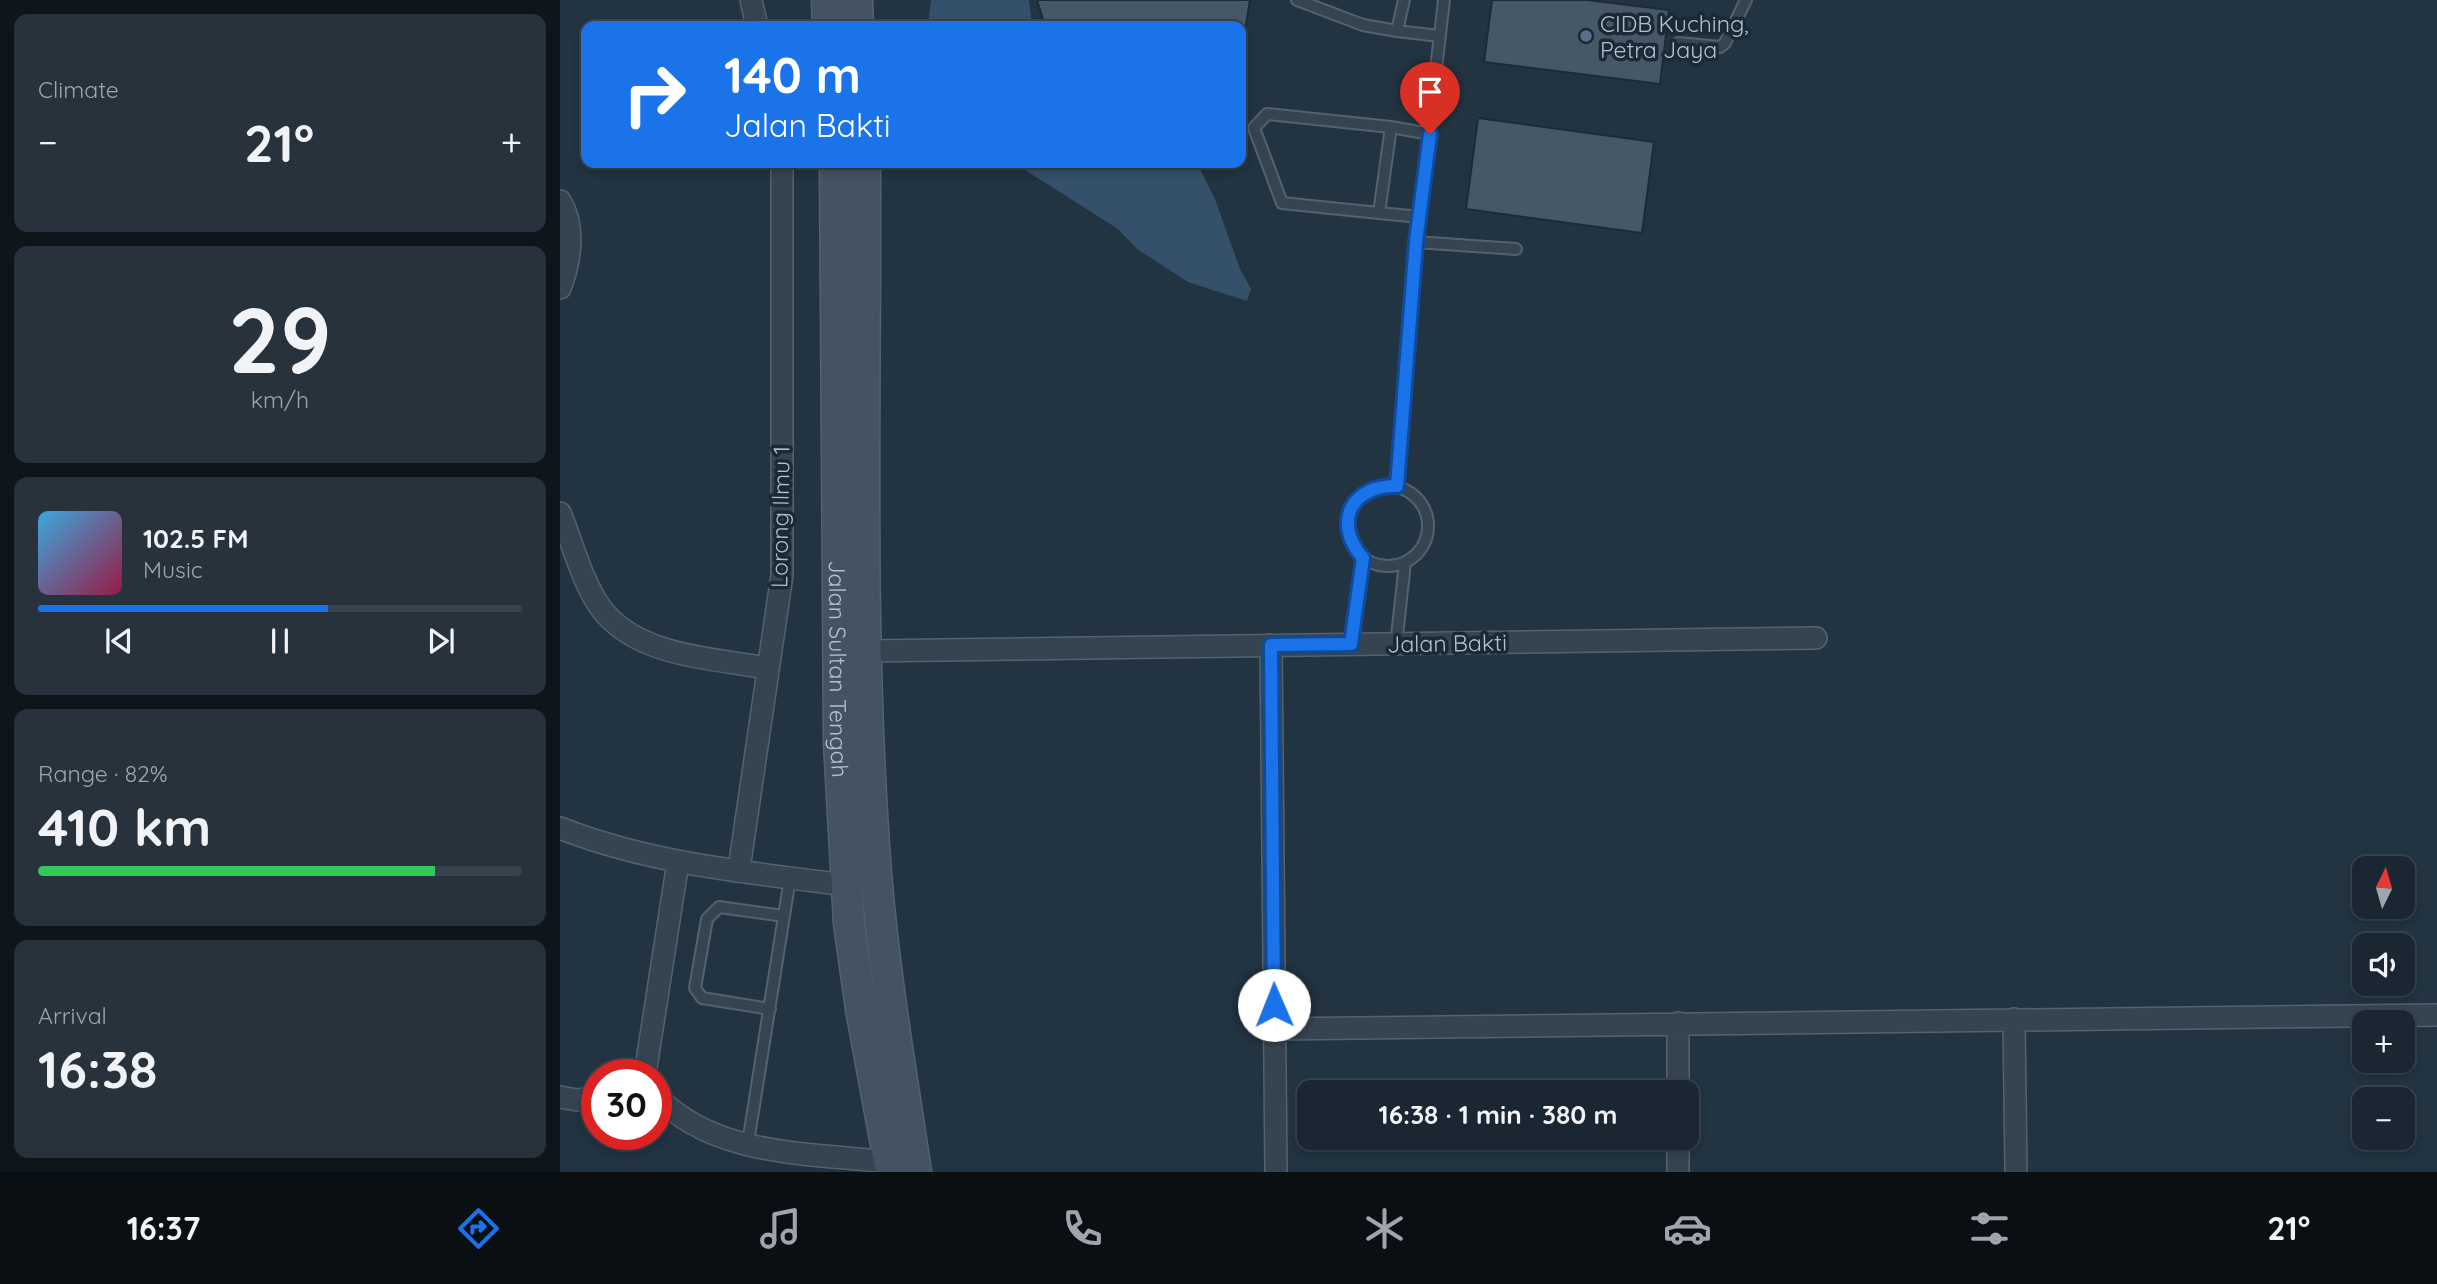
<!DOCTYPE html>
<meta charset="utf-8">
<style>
:root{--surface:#1a2631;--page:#27323d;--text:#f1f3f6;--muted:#9fa5ab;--line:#38434d;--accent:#1a73e8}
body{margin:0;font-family:Quicksand,sans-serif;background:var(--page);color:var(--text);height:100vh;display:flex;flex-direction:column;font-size:26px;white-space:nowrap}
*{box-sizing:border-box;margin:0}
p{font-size:23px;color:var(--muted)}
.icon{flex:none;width:38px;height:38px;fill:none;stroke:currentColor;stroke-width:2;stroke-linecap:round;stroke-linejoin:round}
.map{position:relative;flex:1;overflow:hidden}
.sheet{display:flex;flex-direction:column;gap:14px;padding:14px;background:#0e151b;width:560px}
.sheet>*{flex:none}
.banner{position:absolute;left:21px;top:21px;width:665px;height:147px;border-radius:14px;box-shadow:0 4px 10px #0003,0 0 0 2px var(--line);background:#1a73e8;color:#fff;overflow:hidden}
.needle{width:46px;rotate:5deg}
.tools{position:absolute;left:1792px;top:856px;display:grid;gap:14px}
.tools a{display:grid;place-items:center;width:63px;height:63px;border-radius:14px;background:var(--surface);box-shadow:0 4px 10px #0003,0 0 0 2px var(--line);font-size:35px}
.speed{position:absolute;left:21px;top:1059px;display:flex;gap:14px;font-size:35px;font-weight:700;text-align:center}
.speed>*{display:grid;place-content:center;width:91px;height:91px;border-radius:50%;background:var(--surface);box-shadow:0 4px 10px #0003,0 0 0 2px var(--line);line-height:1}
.speed .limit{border:10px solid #d22;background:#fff;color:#111}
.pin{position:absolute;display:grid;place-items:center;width:60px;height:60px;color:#fff;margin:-72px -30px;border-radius:50% 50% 50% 0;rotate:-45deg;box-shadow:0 0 7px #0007}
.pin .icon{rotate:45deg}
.me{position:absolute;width:77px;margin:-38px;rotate:359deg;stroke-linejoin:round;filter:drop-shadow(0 0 5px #0008)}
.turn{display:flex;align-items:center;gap:24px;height:147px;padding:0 28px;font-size:32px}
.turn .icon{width:91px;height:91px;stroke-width:2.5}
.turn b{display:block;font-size:49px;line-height:60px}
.big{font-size:52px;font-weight:700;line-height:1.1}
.sheet .card{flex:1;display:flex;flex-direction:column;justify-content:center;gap:10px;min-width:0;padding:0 24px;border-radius:14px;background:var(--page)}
.sheet .dial{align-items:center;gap:0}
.dial b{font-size:91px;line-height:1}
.song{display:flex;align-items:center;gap:21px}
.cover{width:84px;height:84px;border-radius:10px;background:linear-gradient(135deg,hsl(200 70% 55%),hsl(340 70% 35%))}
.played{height:7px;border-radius:4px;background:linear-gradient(90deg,var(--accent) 60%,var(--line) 60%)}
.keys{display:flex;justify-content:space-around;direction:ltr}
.heat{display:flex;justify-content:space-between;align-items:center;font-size:38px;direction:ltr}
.charge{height:10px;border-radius:5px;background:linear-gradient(90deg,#34c759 82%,var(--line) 0)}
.trip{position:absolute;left:737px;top:1080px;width:402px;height:70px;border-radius:14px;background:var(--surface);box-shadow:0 4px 10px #0003,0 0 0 2px var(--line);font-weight:700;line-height:70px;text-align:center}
.tabs{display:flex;height:112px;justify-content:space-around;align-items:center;background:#0a0f14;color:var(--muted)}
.tabs .icon{width:49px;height:49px}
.tabs .on{color:var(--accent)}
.tabs b{font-size:32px;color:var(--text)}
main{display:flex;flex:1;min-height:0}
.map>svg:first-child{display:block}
.water{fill:#34506a}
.building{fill:#465768;stroke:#1d2b38;stroke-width:2}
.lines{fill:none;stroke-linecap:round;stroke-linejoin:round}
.service-casing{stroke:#54626e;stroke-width:14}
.minor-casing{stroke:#54626e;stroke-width:24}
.secondary-casing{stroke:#54626e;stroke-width:33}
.service{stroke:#364451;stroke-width:10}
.minor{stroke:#364451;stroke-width:21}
.secondary{stroke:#445364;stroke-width:30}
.route-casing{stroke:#114b97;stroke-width:18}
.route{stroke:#1a73e8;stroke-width:12}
.service-dot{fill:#5c6f8a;stroke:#1b2936;stroke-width:2.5}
.labels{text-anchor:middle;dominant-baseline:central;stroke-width:7;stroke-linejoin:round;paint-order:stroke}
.poi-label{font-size:23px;fill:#b3bfcb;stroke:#1b2936;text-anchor:start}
.street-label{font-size:23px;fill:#b3bfcb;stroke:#1b2936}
</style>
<main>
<section class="sheet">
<div class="card"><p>Climate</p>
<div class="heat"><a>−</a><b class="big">21°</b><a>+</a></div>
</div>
<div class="card dial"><b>29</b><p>km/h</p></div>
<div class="card">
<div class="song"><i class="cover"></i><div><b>102.5 FM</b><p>Music</p></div></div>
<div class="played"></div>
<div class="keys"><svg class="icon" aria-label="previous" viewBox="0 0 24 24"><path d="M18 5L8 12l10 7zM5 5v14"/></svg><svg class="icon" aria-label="pause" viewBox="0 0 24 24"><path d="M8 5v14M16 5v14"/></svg><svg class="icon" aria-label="next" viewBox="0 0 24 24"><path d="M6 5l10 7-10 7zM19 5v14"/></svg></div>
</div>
<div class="card"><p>Range · 82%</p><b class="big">410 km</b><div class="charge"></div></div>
<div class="card"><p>Arrival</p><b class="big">16:38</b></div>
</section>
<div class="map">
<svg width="1877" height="1172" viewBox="0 0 1877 1172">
<rect width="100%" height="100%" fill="#223341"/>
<path class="water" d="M371 0H469L472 26H368Z
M454 163H637L655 199 680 269 691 289 687 301 628 282 577 249 558 229Z"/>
<path class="building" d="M477 0H690L686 25 681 35V26H485Z
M932 0H1027L1109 10 1100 84 924 62Z
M918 118 1094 142 1082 233 906 209Z"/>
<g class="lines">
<g class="service-casing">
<path id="service" d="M737 0 803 25 837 31
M844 0 837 31 879 36
M1118 43 1160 47 1165 43 1186 0
M831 127 707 114 694 128 722 203 819 213 831 127 870 134
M819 213 860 217
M856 242 956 249
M788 526a40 40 0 1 1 80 0a40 40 0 1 1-80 0Z
M837 486 856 242 884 0
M791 644 803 558
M836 645 845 563
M210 1009 142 998 135 988 147 919 159 907 224 916
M188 1143 230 878"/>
</g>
<g class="minor-casing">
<path id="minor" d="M191 0 197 26
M0 201C16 226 10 263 0 288
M0 513C13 544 21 579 40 607 76 657 153 658 207 668
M711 645 716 1172
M307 651 1256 638
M0 828C91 864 191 873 287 885
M179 869 222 575V163
M1454 1019 1456 1172
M1118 1023V1092
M715 1029 1877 1015
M85 1074 118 862
M96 1095C153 1157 251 1153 329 1162
M0 1097 17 1100 37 1097
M1118 1138V1172"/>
</g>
<g class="secondary-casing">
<g id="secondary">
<path d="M267 0 268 26"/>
<path d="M297 0 298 26"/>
<path id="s1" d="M275 163 279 743 289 923 301 1009 331 1172"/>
<path d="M305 163C306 399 298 637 316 873 324 973 341 1072 356 1172"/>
</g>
</g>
<use href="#service" class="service"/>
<use href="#minor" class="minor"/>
<use href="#secondary" class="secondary"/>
</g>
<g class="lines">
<g class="route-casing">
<path id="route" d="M714 1005 711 645 791 644 803 558C772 523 791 485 837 486L856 242 870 134"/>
</g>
<use href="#route" class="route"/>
</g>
<circle class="service-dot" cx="1026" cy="36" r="7"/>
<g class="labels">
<g class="poi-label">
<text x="1040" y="23">CIDB Kuching,<tspan x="1040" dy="26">Petra Jaya</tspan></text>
</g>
<g class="street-label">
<text transform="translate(220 517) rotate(-89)">Lorong Ilmu 1</text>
<text transform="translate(887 643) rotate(-1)">Jalan Bakti</text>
<text stroke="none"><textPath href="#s1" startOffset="506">Jalan Sultan Tengah</textPath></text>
</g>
</g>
</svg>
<div class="tools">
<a><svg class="needle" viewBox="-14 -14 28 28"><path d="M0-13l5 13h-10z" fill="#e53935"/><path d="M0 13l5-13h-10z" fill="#9fa5ab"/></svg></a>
<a><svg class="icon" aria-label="sound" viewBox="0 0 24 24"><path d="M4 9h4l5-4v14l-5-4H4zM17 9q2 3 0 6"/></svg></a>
<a>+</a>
<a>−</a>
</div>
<div class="speed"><div class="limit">30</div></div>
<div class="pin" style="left:870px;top:134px;background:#d93025"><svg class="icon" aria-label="arrive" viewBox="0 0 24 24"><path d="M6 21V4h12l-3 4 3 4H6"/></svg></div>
<svg class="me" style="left:714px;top:1005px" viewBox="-20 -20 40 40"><circle r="19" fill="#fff"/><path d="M0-13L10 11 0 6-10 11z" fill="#1a73e8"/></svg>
<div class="trip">16:38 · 1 min · 380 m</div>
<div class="banner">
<div class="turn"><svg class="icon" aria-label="right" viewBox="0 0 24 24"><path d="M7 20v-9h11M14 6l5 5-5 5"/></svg><div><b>140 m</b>Jalan Bakti</div></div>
</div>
</div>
</main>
<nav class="tabs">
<b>16:37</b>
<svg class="icon on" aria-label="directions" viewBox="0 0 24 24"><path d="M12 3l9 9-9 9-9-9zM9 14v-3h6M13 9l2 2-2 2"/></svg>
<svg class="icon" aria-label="music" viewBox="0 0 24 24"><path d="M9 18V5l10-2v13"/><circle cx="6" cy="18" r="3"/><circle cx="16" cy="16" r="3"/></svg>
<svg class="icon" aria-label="phone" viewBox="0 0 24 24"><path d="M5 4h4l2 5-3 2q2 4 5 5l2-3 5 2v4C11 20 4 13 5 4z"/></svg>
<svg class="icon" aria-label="climate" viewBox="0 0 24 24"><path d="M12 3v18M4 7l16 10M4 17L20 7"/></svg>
<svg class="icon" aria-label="car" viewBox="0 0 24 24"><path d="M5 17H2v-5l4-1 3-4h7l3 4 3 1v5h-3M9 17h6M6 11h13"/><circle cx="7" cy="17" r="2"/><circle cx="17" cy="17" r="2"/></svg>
<svg class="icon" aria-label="filters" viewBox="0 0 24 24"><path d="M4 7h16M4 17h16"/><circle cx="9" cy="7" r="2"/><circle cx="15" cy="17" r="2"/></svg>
<b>21°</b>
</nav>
